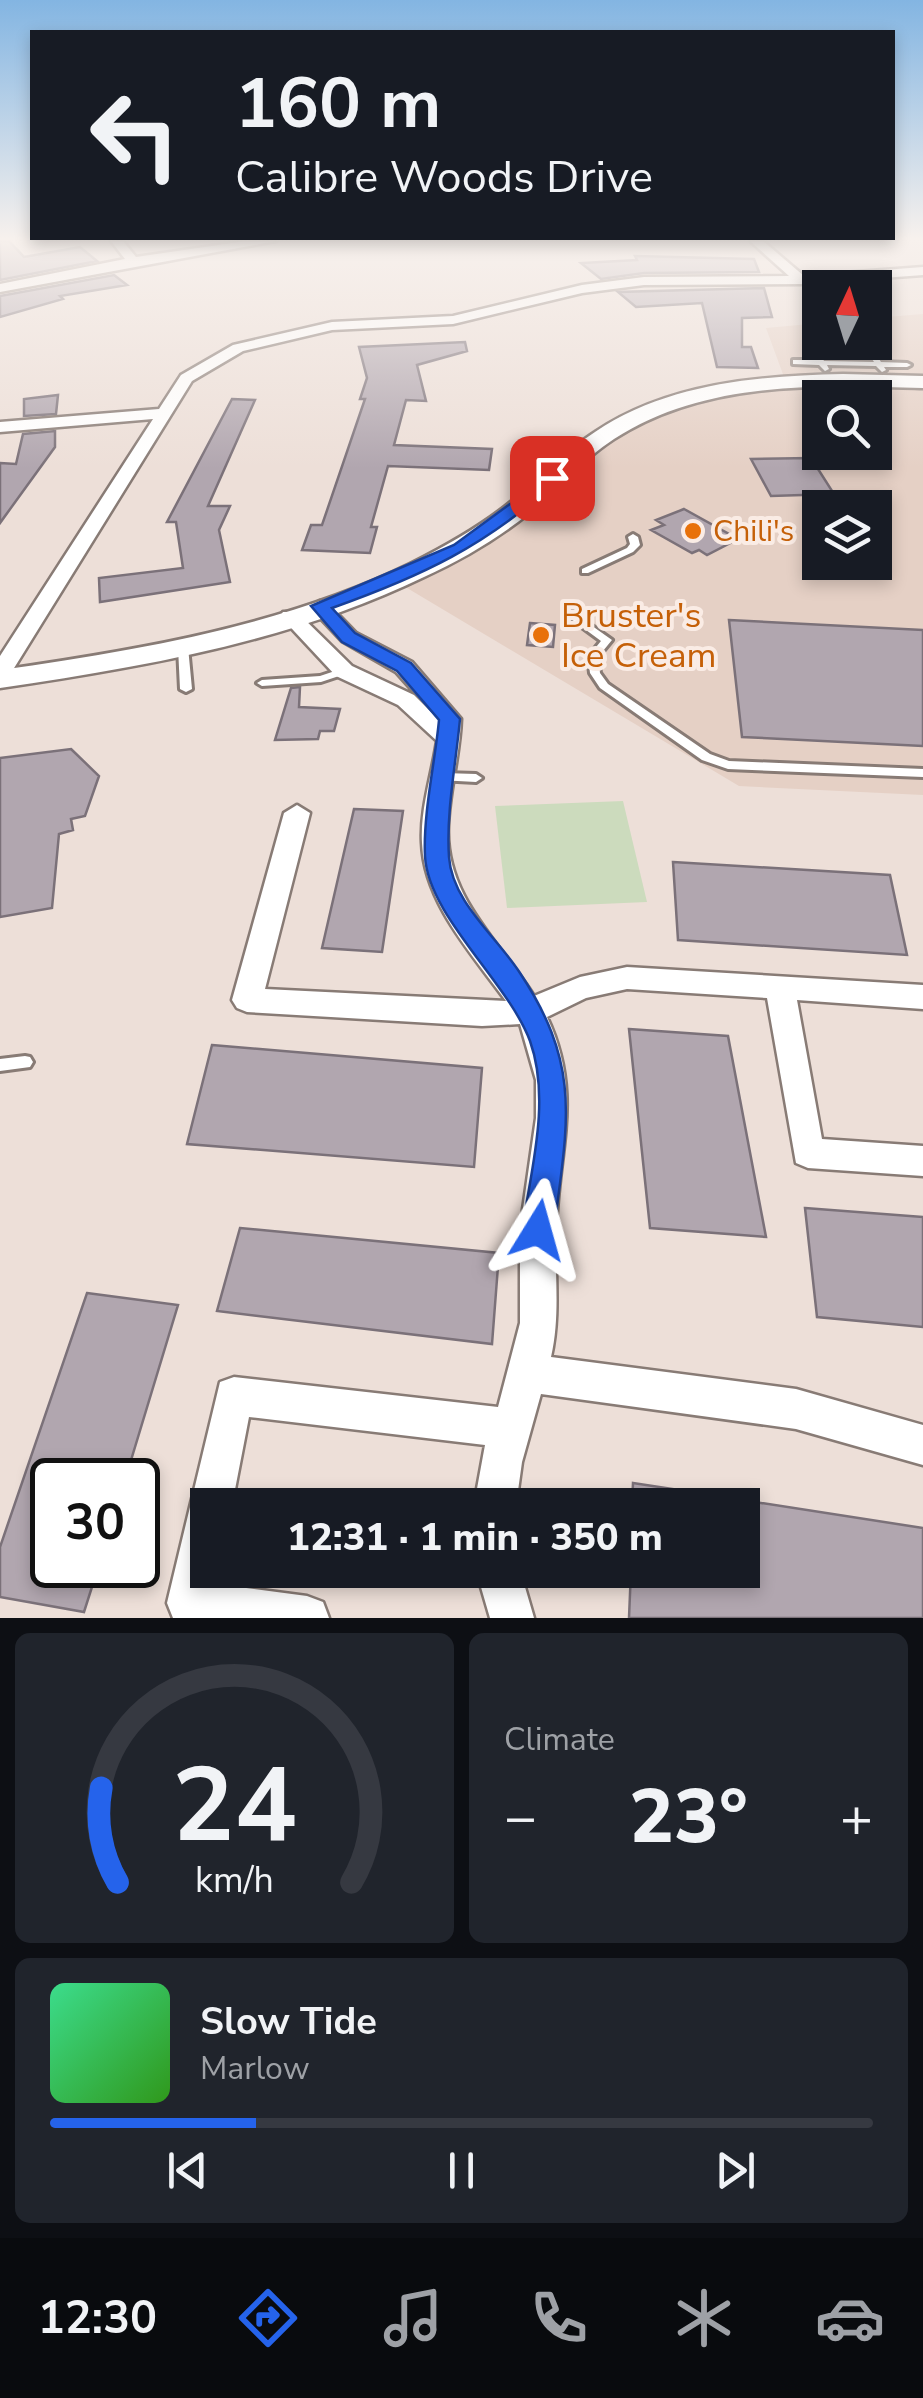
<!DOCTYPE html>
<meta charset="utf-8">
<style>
:root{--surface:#171b24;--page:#20242c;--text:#f1f3f6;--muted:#9ea1a6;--line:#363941;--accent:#2563eb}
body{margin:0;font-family:"Nunito Sans",sans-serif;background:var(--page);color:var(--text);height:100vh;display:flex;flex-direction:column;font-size:38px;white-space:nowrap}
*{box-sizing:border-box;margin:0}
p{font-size:32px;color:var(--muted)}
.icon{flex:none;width:55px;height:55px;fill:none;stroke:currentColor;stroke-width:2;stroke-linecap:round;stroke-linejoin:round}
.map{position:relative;height:1618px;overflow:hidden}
.sheet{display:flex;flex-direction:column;gap:15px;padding:15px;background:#0d0f14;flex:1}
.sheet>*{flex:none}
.guide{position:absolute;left:30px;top:30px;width:865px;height:210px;border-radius:0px;box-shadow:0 5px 15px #0003;background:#171b24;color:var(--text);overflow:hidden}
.needle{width:65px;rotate:4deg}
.controls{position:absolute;left:802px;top:270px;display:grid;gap:20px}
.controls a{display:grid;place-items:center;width:90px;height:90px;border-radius:0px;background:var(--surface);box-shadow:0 5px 15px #0003;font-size:50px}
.speed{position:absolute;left:30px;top:1458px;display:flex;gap:20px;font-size:50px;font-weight:700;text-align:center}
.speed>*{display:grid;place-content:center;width:130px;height:130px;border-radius:50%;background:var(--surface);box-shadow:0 5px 15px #0003;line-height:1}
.speed .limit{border:5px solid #111;border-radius:15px;background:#fff;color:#111}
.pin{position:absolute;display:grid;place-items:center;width:85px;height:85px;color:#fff;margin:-42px;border-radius:20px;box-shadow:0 5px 15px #0006}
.me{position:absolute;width:110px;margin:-55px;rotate:8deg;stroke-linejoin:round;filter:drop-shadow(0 0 8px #0008)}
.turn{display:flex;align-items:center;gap:35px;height:210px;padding:0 40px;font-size:45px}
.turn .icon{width:130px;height:130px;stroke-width:2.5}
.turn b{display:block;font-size:70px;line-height:85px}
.big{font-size:75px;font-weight:800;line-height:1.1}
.sheet .card{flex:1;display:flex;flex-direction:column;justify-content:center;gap:15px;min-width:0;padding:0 35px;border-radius:15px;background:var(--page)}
.sheet .dial{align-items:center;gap:0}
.dial svg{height:260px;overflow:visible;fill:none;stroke:var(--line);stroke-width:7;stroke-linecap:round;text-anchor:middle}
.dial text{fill:var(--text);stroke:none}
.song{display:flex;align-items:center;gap:30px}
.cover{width:120px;height:120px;border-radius:15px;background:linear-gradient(135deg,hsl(150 70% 55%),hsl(110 70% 35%))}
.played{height:10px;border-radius:5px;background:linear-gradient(90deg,var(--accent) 25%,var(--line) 25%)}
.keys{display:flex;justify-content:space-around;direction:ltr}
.heat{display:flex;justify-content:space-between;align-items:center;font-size:55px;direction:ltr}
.sheet .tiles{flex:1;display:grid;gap:15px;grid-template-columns:1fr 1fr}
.card:last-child{grid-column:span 2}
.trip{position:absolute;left:190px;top:1488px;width:570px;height:100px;border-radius:0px;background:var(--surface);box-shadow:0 5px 15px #0003;font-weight:800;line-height:100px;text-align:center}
.dock{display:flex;height:160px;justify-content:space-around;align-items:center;background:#090b0e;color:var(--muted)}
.dock .icon{width:70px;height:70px}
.dock .current{color:var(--accent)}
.dock b{font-size:45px;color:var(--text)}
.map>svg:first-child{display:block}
.built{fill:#e5d0c5;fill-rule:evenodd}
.green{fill:#ccdbbd}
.building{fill:#b1a6af;stroke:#7b7179;stroke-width:2.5}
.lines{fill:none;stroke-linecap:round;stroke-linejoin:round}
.lane-casing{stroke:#887b75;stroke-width:6}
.street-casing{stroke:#887b75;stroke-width:5}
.secondary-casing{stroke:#887b75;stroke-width:5}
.lane{fill:#fff;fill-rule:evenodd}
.street{fill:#fff;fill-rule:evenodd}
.secondary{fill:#fff;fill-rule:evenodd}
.route{fill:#2563eb;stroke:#184099;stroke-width:2.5}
.food-dot{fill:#e8710a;stroke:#faece5;stroke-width:4}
.labels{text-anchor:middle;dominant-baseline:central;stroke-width:8;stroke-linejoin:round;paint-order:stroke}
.far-food-label{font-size:30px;fill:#c56008;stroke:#faece5;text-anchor:start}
.food-label{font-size:35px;fill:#c56008;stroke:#faece5;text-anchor:start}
</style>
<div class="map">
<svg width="923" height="1618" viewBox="0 0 923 1618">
<rect width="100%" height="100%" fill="#eddfd8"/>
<path class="built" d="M923 314V795L739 786 392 579 510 518 540 483 658 406 784 377 766 328 820 323V342H875V318ZM820 398H875V452H820ZM820 508H875V562H820Z"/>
<path class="green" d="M623 801 647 902 507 908 495 806Z"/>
<path class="building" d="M0 241H9L24 257 80 247 97 261 0 280Z
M635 256 754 259 759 272 644 273 601 279 581 263 637 260Z
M114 275 127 285 60 296 63 299 0 317V296Z
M764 288 772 317 742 318V347H751L758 368 717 367 702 303 636 307 618 292Z
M465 342 467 351 417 365 426 401 406 400 394 445 492 449 489 470 388 466 371 527H377L370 553 302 550 311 525H322L365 399H360L367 378 359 347Z
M58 395 56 414 24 416V399Z
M232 399 255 400 208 506H230L219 530 230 582 100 602 99 578 183 568 176 522H167Z
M55 431V447L0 523V463L16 464 23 434Z
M811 458 834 494 771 496 751 459Z
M684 509 738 539 707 555 699 550 692 553 651 530 664 525 656 520Z
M729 620 923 630V746L742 737Z
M530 623 555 625 553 647 527 645Z
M300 687 299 707 340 709 334 731H320L318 739 275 740 291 688Z
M71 749 99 776 85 816 71 819 73 830 59 834 52 908 0 917V758Z
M354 809 403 811 382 952 322 948Z
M673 862 890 875 907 955 678 940Z
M629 1029 728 1036 766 1237 650 1228Z
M212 1045 482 1068 474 1167 187 1144Z
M805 1208 923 1217V1327L817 1317Z
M240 1228 499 1253 492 1344 217 1311Z
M87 1293 178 1305 125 1480H52V1565H99L84 1612 0 1597V1547Z
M633 1483 699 1493 698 1505H632Z
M742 1500 923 1528V1618H629L631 1570H742Z"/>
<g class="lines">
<g class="lane-casing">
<path id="lane" d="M813 344 816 346 824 361 874 362 865 348 869 346 871 347 881 362 907 363 911 365 907 367H884L886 370 882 372 876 366 827 365 829 369 825 371 819 365 793 364V360H817L810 346Z
M633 534 638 537 640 545 633 552 588 573H582V569L627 548 630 544 628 537Z
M571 611 612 640 598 657 600 673 608 684 710 754 729 761 923 769V777L728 769 702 760 600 688 590 673 588 657 601 641 567 616V612Z
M183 644 188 647 192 689 186 692 180 689 178 647Z
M344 668 349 671 348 673 321 682 262 686 257 683 262 680 320 676Z
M443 773 476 774 482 778 476 782 439 780 437 777Z
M25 1056 30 1057 33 1062 30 1067 0 1071V1059Z"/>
</g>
<g class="street-casing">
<path id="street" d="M111 241H123L136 257 246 241H276L0 292V284L125 259Z
M750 241H763L804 276 923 267V275L801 284 644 285 582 293 453 324 332 330 243 351 192 381 11 673 0 680V656L153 419 0 432V422L159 409 181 375 233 345 332 322 453 316 582 285 644 277 789 276Z
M320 601 327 603 356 633 412 662 461 719C460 755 449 791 448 827 445 897 500 942 534 996L580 977 627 967 923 985V1009L797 1000 822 1139 923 1146V1176L808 1168 796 1163 767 998 627 989 586 998 547 1017C583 1093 559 1149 556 1227 554 1272 561 1313 551 1357L796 1389 923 1425V1465L796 1429 541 1394 522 1462 516 1505H474L485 1445 249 1417 232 1505H208V1570H218L215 1584 307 1596 323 1602 329 1618H173L167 1603 220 1382 234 1377 498 1407 520 1323V1230L536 1118V1080L520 1024 482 1026 247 1012 237 1008 232 1000 284 813 297 805 310 813 265 989 506 1001C473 955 424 903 422 843 420 809 432 775 437 741L398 705 336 676 280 616 283 612H297L352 666 414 695 439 720 396 672 342 641 310 607Z
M476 1570H520L534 1618H490Z"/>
</g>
<g class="secondary-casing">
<path id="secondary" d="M843 374 923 376V388C818 385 705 380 614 439 582 460 557 489 528 514 497 539 461 560 424 577 292 641 144 667 0 688V670C140 650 282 626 410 564 446 546 482 526 513 500 541 478 565 451 595 432 668 383 758 376 843 374Z"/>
</g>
<use href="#lane" class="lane"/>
<use href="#street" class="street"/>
<use href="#secondary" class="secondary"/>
</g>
<linearGradient id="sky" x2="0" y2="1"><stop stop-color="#83b5e2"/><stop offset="0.51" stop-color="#f7f1ed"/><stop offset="1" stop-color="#f7f1ed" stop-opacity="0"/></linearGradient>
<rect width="923" height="468" fill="url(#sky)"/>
<path class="route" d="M552 473 559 478 557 481C486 546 422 576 332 608L355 633 411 663 460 719C456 763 446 812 449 857 452 902 497 937 520 973 583 1068 567 1124 554 1230L549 1241 538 1245 526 1241 522 1230C531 1170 551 1100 530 1041 508 982 428 916 425 856 423 813 435 763 439 720L397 671 342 642 311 606 454 545Z"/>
<g class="food-dot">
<circle cx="693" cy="531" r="10"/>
<circle cx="541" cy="635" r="10"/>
</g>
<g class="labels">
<g class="far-food-label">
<text x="713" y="531">Chili's</text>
</g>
<g class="food-label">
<text x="561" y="615">Bruster's<tspan x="561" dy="40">Ice Cream</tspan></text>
</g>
</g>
</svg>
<div class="controls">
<a><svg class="needle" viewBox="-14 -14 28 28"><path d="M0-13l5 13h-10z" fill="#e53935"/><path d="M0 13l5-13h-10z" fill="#9ea1a6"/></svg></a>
<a><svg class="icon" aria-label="search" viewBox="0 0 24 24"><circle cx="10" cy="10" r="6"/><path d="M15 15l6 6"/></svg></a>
<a><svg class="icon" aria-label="layers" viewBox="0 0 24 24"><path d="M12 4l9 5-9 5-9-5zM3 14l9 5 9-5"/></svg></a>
</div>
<div class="speed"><div class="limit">30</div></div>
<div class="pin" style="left:552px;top:478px;background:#d93025"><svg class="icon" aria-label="arrive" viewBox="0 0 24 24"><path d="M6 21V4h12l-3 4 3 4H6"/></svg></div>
<svg class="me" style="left:538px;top:1230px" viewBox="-20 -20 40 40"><path d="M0-17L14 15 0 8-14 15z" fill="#2563eb" stroke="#fff" stroke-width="4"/></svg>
<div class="trip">12:31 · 1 min · 350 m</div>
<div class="guide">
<div class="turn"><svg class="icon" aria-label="left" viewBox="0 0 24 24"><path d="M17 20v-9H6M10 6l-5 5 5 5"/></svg><div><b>160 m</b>Calibre Woods Drive</div></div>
</div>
</div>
<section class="sheet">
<div class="tiles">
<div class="card dial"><svg viewBox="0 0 100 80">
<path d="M14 69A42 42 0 1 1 86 69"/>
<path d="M14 69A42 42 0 0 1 9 40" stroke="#2563eb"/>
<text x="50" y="56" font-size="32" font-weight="700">24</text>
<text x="50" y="72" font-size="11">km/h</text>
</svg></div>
<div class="card"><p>Climate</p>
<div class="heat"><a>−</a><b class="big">23°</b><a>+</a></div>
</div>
<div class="card">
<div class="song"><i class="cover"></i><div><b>Slow Tide</b><p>Marlow</p></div></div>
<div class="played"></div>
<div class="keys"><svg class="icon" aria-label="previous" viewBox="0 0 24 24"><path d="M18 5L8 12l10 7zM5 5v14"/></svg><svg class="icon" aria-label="pause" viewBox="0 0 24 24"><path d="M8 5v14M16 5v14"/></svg><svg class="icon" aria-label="next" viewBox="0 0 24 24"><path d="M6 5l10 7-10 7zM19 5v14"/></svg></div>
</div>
</div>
</section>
<nav class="dock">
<b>12:30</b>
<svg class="icon current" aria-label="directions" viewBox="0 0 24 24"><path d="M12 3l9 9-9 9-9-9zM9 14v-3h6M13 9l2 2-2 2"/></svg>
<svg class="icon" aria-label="music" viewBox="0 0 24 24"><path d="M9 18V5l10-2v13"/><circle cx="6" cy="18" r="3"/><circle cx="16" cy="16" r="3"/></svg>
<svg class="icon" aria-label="phone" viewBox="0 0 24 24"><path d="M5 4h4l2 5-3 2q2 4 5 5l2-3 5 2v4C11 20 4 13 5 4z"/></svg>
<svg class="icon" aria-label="climate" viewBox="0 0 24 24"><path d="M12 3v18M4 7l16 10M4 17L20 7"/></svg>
<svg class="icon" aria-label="car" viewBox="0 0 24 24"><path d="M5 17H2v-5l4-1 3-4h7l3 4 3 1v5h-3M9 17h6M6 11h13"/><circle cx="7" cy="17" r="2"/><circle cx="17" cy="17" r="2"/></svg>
</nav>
